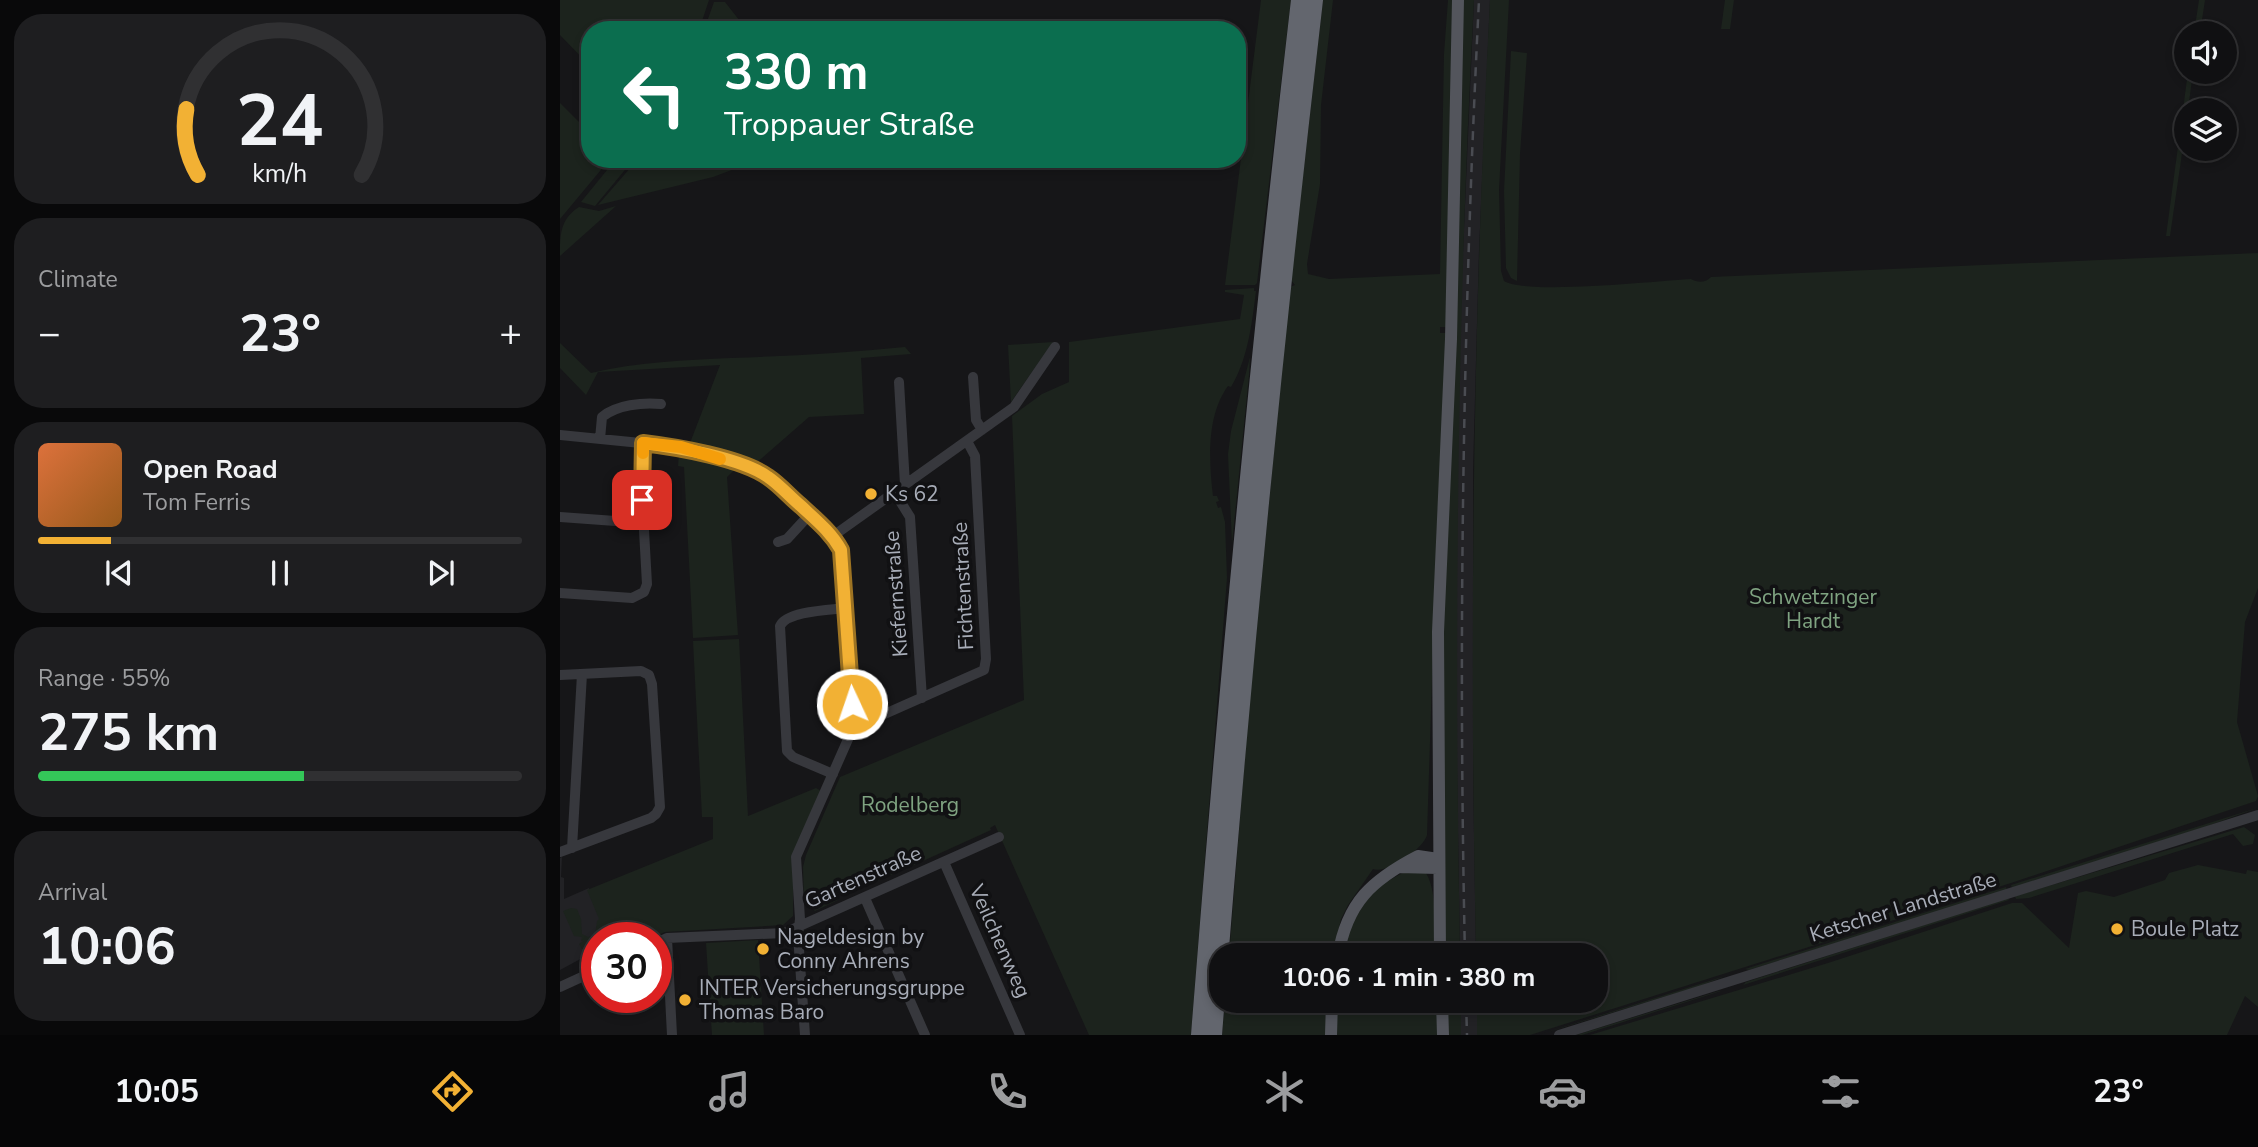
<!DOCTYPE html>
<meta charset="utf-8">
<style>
:root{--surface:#101012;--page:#1e1e20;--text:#f1f3f6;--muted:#9c9d9f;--line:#303032;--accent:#f2b134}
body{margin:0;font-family:"Nunito Sans",sans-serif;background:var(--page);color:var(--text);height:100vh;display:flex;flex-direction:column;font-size:26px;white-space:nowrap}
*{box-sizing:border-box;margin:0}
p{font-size:23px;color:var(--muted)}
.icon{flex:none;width:38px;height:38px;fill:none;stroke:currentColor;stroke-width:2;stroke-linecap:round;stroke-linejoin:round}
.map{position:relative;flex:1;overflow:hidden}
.sheet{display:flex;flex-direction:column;gap:14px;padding:14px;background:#09090a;width:560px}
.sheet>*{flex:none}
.banner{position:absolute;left:21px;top:21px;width:665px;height:147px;border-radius:28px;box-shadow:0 4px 10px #0003,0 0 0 2px var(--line);background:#0b6e4f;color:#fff;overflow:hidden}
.tools{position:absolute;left:1614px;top:21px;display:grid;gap:14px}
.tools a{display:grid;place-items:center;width:63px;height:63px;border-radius:50%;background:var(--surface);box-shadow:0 4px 10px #0003,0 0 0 2px var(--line);font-size:35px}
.speed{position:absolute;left:21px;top:922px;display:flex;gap:14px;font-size:35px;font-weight:700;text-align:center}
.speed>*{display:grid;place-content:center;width:91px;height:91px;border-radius:50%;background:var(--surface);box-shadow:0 4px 10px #0003,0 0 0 2px var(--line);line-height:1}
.speed .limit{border:10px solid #d22;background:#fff;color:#111}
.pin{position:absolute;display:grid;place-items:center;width:60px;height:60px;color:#fff;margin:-30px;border-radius:14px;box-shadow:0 4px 10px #0006}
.me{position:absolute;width:77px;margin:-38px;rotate:357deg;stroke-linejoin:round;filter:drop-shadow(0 0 5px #0008)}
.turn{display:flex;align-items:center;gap:24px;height:147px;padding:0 28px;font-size:32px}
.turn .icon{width:91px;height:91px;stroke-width:2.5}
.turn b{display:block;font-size:49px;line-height:60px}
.big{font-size:52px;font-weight:700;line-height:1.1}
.sheet .widget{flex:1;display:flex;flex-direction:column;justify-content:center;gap:10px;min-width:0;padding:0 24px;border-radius:28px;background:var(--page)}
.sheet .dial{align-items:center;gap:0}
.dial svg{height:182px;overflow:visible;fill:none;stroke:var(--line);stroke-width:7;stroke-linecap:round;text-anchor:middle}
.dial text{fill:var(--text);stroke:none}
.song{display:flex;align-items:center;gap:21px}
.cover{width:84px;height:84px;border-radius:10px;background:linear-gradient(135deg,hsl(20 70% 55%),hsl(30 70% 35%))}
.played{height:7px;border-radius:4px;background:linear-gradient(90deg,var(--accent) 15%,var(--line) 15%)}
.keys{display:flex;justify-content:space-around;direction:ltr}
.heat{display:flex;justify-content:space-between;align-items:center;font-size:38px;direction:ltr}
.charge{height:10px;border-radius:5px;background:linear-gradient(90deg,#34c759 55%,var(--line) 0)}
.trip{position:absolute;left:649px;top:943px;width:399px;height:70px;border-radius:28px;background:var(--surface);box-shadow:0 4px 10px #0003,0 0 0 2px var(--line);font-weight:700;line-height:70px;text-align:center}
.menu{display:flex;height:112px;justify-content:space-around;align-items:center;background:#060607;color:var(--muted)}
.menu .icon{width:49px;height:49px}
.menu .selected{color:var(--accent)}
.menu b{font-size:32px;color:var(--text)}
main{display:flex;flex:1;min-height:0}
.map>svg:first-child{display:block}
.built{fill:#222225}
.green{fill:#1c231d}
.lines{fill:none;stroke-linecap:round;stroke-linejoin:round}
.minor{stroke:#37383d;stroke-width:10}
.major{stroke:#53555c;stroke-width:12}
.highway{stroke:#63666e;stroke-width:16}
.rail{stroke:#4a4c52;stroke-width:2.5;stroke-dasharray:9 7;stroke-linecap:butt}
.route-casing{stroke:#9d7322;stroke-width:18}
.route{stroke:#f2b134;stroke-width:12}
.slow{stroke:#f59e0b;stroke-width:12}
.poi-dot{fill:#f2b134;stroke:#111113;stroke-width:2.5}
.labels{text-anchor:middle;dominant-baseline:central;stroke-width:7;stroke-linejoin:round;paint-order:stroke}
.poi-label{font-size:21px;fill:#a8adb8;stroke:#111113;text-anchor:start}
.street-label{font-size:21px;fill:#a8adb8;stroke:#111113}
.park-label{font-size:21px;fill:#7fa381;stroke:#111113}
</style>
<main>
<section class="sheet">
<div class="widget dial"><svg viewBox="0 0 100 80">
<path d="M14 69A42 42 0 1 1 86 69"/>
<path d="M14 69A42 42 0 0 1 9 40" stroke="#f2b134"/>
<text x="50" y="56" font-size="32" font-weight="700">24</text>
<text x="50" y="72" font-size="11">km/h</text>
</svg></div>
<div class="widget"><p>Climate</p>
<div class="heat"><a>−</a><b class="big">23°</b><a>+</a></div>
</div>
<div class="widget">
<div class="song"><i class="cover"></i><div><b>Open Road</b><p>Tom Ferris</p></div></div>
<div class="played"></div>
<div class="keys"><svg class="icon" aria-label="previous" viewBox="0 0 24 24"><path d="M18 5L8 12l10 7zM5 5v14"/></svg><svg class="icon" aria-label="pause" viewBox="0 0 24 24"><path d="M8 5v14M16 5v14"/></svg><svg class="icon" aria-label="next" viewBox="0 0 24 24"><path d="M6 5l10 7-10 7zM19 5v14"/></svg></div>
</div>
<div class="widget"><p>Range · 55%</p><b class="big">275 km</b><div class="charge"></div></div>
<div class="widget"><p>Arrival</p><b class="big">10:06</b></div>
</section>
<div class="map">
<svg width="1698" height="1035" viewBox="0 0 1698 1035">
<rect width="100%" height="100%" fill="#161618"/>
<path class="built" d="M914 0H930L919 250 913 470V772L916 955 900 956 897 772V470L900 320Z
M2 857 1 877 4 878V899L29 888 52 938H37V950L0 970V858Z
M901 1001H917V1035H901Z"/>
<path class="green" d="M0 0H149L139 30H30V66L0 35Z
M701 0H731L697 283 695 285H665Z
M763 0H773L761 105 760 184 747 264 748 274 769 279 880 274 884 54 888 0H894L886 327H880V333H886L887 350 877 524 867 835C863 849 828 874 813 869L788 905 781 919 773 955 669 956 688 718 730 287 735 285 731 280Z
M902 0H914C897 318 894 637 900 955L885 956 881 720Z
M930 0H949L939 190 941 271 944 281C967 295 1097 281 1131 279 1138 283 1145 283 1151 277L1698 253V588L1685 622 1677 722 1698 796 1696 801 1451 883 970 1035H917V1001H1036V956L916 955C909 637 913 318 930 0Z
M1165 0H1174L1170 29H1161Z
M1639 0H1645L1640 33H1634Z
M154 2H165L187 30H144Z
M951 51 967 53 960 154 957 281 951 278 946 268 944 191Z
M1628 72H1633L1628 110H1626V126L1610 236H1606Z
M0 103 30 133V159H50L0 219Z
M56 159H74L35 206 21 202Z
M78 159H201L153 177 38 205Z
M56 206 0 256C0 235 0 219 19 207L39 211Z
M694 288V291H696C692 323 688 359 671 387L668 386C646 416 649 462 653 496H657L659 501 656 502 658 508 661 507 665 522 667 578 631 1035H529L435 825 430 828 431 830 343 870 337 872 335 870 332 872 333 874 283 896 281 892 276 895 278 900 255 911 244 903 243 867 246 855 280 777 464 700 452 416 482 394 509 382V342L680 319 684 295 665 292V290Z
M493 342 451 402 448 345Z
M0 343 31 373C77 362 125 360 171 358 229 356 287 353 345 347L351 354 301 358 304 414 249 417 194 465 130 443 160 365 38 372 26 395 0 368Z
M690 357 689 375 672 544 668 454 671 431Z
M119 454 174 470 167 477 178 635 133 638 124 467 118 466Z
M179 639 188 816 256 788 261 791 233 857V916L223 925 105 932 91 938H46L44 929 35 935 37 921 39 919 27 890 153 839V817H142L133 641Z
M1697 808 1642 828 1452 888 1451 885Z
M1684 827 1695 835 1693 844 1683 846 1673 834 1469 898 1456 899 1455 896Z
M1638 865 1686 874 1687 870 1698 872V1007L1685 996 1667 1035H1030L1268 963 1452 903H1462L1509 948 1518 893 1526 891 1554 897 1605 880 1609 873Z
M846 871 866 873C878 892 874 933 874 955L783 956 789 927 815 888Z
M1446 887 1447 890 1189 970 1185 969Z
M1448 898 1449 900 1183 985 1186 982Z
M11 908 17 909 21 919 22 934 28 937 33 935 36 946 22 949 19 944 25 940 21 941 22 937 14 936 3 911Z
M198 940 204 1035H152L146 943Z
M1165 976 1140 986 978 1035Z
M1159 991H1161L1022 1035H1016Z
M665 1001H767L766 1035H662Z
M776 1001H877L879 1035H776Z
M886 1001H901V1035H887Z"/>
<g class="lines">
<path class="minor" d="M413 377 416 420 422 430
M339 382 345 485
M0 435 121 447 194 469 209 477 261 524 273 536 281 550 293 728 236 857 240 919 238 935 245 1035
M40 439 42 417C56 405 83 402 101 404
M335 493 350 517 362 698
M0 517 83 523
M273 536 454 407 495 347
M218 542 227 539 250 514
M0 593 72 598 84 592 87 584 81 477 83 443
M0 675 81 671 89 675 92 684 100 807 96 814 91 818 0 852
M293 728 424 670 426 659 415 456 407 441
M273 774 233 757 227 751 220 626C227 611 270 610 286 608
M12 848 22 674
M384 862 460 1035
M305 898 365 1035
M107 938 112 1035
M96 943 107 938 224 933 439 837
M0 987 37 970
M999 1035 1698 815"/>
<path class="major" d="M839 867 878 868
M778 956C787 902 812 880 858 856L878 859
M880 956 878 632 891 339 898 0
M882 1001 883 1035
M771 1035 772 1001"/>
<path class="highway" d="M639 1035C666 689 699 344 739 0
M654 1035C681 689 715 344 755 0"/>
<path class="rail" d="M905 956C898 637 903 318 919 0
M906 1001 907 1035"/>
</g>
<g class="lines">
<g class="route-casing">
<path id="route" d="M82 500 83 443C116 447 182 458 208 477 220 485 230 497 241 506 256 520 271 532 281 550L292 704"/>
</g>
<use href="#route" class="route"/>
<path class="slow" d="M83 453V443L121 447 160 459"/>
</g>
<g class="poi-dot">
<circle cx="311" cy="494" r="7"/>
<circle cx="1557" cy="929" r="7"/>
<circle cx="203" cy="949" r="7"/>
<circle cx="125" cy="1000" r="7"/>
</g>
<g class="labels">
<g class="poi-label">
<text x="325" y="494">Ks 62</text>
<text x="1571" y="929">Boule Platz</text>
<text x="217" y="937">Nageldesign by<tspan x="217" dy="24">Conny Ahrens</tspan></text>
<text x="139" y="988">INTER Versicherungsgruppe<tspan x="139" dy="24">Thomas Baro</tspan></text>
</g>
<g class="street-label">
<text transform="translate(403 586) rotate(-93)">Fichtenstraße</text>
<text transform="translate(336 594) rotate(-94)">Kiefernstraße</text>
<text transform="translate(303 877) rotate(-24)">Gartenstraße</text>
<text transform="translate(1343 907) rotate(-17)">Ketscher Landstraße</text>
<text transform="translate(440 941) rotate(66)">Veilchenweg</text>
</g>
<g class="park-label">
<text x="1253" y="597">Schwetzinger<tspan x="1253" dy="24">Hardt</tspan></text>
<text x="350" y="805">Rodelberg</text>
</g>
</g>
</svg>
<div class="tools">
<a><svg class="icon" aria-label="sound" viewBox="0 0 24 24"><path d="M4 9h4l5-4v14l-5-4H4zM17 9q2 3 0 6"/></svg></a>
<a><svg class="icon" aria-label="layers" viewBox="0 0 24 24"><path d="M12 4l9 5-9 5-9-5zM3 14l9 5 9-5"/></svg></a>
</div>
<div class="speed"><div class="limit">30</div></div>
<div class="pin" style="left:82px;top:500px;background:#d93025"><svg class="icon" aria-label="arrive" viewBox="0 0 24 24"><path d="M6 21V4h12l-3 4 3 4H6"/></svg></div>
<svg class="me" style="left:292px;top:704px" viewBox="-20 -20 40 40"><circle r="17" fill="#f2b134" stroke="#fff" stroke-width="3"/><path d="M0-11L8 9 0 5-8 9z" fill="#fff"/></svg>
<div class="trip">10:06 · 1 min · 380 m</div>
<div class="banner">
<div class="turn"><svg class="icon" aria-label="left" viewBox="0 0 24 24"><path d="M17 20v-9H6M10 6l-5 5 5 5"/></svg><div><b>330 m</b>Troppauer Straße</div></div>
</div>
</div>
</main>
<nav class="menu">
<b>10:05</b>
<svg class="icon selected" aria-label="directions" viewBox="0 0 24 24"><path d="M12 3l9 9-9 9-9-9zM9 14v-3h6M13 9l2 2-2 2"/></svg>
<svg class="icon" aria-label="music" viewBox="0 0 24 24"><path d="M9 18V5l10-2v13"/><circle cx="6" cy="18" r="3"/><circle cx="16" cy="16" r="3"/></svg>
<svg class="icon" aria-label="phone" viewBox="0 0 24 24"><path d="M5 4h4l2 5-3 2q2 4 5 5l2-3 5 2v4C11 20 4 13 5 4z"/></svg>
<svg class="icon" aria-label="climate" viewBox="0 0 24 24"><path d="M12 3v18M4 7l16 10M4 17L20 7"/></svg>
<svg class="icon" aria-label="car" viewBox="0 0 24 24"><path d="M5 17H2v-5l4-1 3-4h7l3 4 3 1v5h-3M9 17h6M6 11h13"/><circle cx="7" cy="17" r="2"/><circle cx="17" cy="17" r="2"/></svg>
<svg class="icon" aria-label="filters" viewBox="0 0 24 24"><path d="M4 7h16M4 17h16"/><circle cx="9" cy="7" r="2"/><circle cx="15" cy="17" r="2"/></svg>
<b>23°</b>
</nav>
